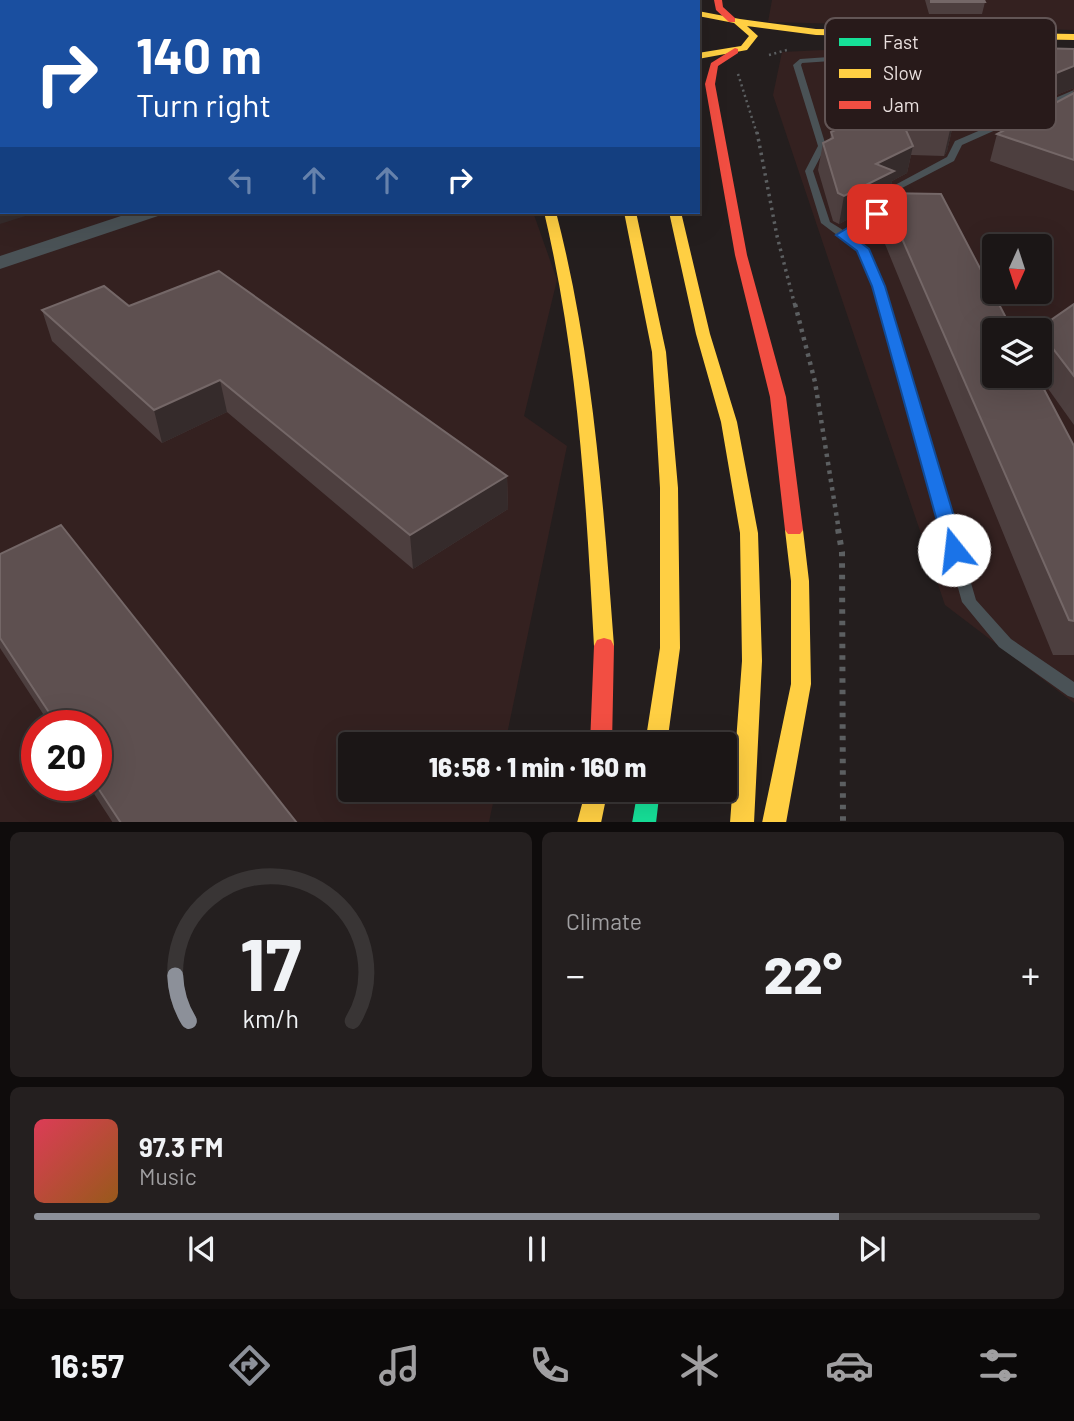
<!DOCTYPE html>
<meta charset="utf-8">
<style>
:root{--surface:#1b1616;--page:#241f1f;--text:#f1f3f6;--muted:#a09fa1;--line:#393535;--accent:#8c9099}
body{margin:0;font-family:Barlow,sans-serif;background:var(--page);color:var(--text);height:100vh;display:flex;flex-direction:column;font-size:26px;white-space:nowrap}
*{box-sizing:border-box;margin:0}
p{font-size:23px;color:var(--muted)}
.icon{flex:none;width:38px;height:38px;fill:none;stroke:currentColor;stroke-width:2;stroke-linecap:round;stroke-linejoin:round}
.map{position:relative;height:822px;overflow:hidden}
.panel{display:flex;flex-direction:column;gap:10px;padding:10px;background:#0f0c0c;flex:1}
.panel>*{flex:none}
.hud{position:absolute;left:0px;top:0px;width:700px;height:214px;box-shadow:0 7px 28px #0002,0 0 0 2px var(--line);background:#1a4fa0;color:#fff;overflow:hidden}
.needle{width:46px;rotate:183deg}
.tools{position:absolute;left:982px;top:234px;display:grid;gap:14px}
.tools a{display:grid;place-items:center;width:70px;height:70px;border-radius:7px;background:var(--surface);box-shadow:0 7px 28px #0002,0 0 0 2px var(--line);font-size:35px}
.speed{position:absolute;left:21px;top:710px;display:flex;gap:14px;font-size:35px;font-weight:700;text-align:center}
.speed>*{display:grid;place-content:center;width:91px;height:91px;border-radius:50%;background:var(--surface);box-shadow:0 7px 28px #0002,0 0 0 2px var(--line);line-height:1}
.speed .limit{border:10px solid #d22;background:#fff;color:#111}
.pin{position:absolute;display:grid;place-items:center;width:60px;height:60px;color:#fff;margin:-30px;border-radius:14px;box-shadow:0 4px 10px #0006}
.me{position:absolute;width:77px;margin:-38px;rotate:344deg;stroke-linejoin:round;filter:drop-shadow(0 0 5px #0008)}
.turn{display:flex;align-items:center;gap:24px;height:147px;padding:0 21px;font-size:32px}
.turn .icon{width:91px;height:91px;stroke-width:2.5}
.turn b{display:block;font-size:49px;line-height:60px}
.lanes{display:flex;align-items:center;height:66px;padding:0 21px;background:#0003;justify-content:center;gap:35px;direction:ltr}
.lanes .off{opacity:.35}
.big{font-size:52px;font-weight:800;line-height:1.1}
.panel .widget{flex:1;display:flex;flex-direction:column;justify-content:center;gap:10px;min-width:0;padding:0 24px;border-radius:10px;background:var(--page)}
.panel .dial{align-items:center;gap:0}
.dial svg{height:182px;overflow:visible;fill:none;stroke:var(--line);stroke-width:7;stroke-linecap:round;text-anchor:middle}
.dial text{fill:var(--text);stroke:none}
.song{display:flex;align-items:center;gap:21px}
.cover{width:84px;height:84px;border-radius:10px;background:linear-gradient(135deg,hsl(350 70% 55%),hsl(30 70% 35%))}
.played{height:7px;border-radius:4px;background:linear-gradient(90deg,var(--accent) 80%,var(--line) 80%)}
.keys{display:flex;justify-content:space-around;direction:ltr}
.heat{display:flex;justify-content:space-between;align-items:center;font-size:38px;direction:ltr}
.panel .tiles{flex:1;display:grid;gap:10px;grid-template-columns:1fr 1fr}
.widget:last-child{grid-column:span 2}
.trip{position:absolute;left:338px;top:732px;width:399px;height:70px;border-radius:7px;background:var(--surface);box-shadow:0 7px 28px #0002,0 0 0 2px var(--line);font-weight:800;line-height:70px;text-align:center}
.tab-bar{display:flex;height:112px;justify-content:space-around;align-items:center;background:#0b0909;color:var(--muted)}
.tab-bar .icon{width:49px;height:49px}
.tab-bar .active{color:var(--accent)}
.tab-bar b{font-size:32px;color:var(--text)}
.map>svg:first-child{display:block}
.built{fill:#342120;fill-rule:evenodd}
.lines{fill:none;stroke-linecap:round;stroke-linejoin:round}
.path-far3{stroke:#5c5f61;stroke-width:2.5;stroke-dasharray:2 3.5;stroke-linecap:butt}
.path-far2{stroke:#5c5f61;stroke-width:3.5;stroke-dasharray:2.5 4.5;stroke-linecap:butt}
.path-far1{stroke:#5c5f61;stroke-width:4.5;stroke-dasharray:3.5 5;stroke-linecap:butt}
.path{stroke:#5c5f61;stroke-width:6;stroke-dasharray:4.5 7;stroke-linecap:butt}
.lane{fill:#4a5256;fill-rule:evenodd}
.street{fill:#4a5256;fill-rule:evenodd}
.fast{fill:#16e098;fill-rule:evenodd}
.slow{fill:#ffcf43;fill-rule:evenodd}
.jam{fill:#f24e42;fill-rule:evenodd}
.wall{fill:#4d3f3f}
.shaded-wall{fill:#352b2b}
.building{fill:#5e5050;stroke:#746767;stroke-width:2}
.route{fill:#1a73e8;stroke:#114b97;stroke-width:2}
.key{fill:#281a1a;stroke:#625555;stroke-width:2}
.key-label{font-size:19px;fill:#eae0df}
</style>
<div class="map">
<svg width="1074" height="823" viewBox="0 0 1074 823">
<rect width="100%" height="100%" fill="#241e1e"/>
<path class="built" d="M0 0H322L2 2V212H533L557 280 524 416 567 446 505 744H350V789H496L489 822H0ZM37 726H96V786H37Z
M772 0H1074V30L768 22Z
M866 48 1074 54V703L945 605 773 95 782 52ZM994 247H1040V292H994ZM994 331H1040V376H994Z"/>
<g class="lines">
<path class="path-far3" d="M261 0 285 2
M559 2 566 0
M769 55 787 50
M738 74 757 134"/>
<path class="path-far2" d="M757 132 777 236 795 306"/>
<path class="path-far1" d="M795 304 815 382 839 531"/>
<path class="path" d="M838 529 842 552 843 823"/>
<path class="lane" d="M843 56 847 58 846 60 802 63 801 65 826 146 813 171 830 222 843 230 891 202 895 185 947 157 955 141 1074 90V95L962 145 954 161 902 188 898 205 849 235 866 247 884 286 976 600 1011 639 1074 682V698L1068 696 999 647 962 602 874 286 858 251 821 223 805 171 818 146 793 65 800 59Z"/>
<path class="street" d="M107 0H122L106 2Z
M0 29H2V37H0Z
M0 131H2V141H0Z
M133 212H160L158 216 0 269V256Z"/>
<path class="fast" d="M405 0H426L428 2H406Z
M520 0H537L518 2Z
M672 0H680L671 2Z
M638 789H660L656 823H632Z"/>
<path class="slow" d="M698 11 740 19 816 29 1074 34V40L816 35 747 26 758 36 747 50 698 59V53L741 46 749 36 734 23 698 16Z
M544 212H556C593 355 603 500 614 646L611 652 604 654 597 652 594 646C586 500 578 355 544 212Z
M624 212H636L666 352 678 488 680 648 667 744H645L660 648V488L652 352Z
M669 212H681L710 334 737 422 758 533 762 661 754 823H730L742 661 740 533 721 422 696 334Z
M794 524 800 526 803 530 809 581 811 684 786 823H762L791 684V581L785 530 788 526Z
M586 789H608L601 823H577Z"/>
<path class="jam" d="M327 0H349L351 2H328Z
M594 0H603L593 2Z
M714 0H722L723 7 735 18V22H729L716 10Z
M735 48 738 49V53L718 66 715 84 747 255 786 397 803 530 800 534H788L785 530 770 397 735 255 705 84 711 63Z
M604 638 611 640 614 646 612 744H590L594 646 597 640Z"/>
</g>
<path class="wall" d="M925 0H984L985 2 982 14H929Z
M2 38V101L0 99V39Z
M1074 49V191L990 161 997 134 1072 94 1074 88 1046 99 937 96 953 125 947 151 944 156 911 155 907 173 892 181 889 194 1074 446V655H1053L876 222 880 202 839 224 833 221 818 170 823 143 830 140 831 132 839 128 840 121 842 120 826 74 829 50Z
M1074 304V425L1039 376 1040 331H1038V329Z
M129 306 507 476 508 509 413 569 227 412 162 443 52 341 42 310Z
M0 554 297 823H113L89 786H96V726H51L0 648Z"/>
<path class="shaded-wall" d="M1074 66V88L1046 99 1054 74Z
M953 125 947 151 944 156 950 130Z
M913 146 907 173 892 181 888 198 882 193 880 202 839 224 844 196 876 164Z
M0 207H2V212H38L0 224Z
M220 380 227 412 162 443 154 410Z
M507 476 508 509 413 569 410 535Z"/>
<path class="building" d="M931 0H984L985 2H931Z
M2 38V85H0V39Z
M848 43 1074 49V66L1054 74 923 71 953 125 950 130 905 128 913 146 876 164 894 171 844 196 838 193 823 143 833 138 831 132 842 127 840 121 854 115 829 50Z
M1074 93V160L997 134Z
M2 163V207H0V164Z
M882 193 941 194 1013 331H994V376H1037L1074 446V621L1069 620Z
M219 271 507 476 410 535 220 380 154 410 42 310 104 286 129 306Z
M1074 304V376L1038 329Z
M61 525 297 823H121L96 785V726H58L0 638V554Z"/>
<path class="route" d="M877 210 883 214 881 216 851 235 869 249 885 286 964 550 954 556 945 550 872 286 857 251 836 235Z"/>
<rect x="825" y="18" width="231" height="112" rx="10" class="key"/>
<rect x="839" y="38" width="32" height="8" fill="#16e098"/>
<rect x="839" y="69" width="32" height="9" fill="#ffcf43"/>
<rect x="839" y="101" width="32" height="8" fill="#f24e42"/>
<g class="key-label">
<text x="883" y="49">Fast</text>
<text x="883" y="80">Slow</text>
<text x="883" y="112">Jam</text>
</g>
</svg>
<div class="tools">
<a><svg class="needle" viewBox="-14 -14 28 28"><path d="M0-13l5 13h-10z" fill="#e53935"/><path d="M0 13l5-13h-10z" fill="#a09fa1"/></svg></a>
<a><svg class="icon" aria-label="layers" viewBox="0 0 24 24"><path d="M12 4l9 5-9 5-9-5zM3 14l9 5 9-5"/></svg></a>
</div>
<div class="speed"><div class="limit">20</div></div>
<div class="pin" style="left:877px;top:214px;background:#d93025"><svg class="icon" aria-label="arrive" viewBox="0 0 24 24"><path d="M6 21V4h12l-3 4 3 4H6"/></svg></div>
<svg class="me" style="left:954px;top:550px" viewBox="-20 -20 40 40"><circle r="19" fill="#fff"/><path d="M0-13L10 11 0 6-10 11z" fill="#1a73e8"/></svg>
<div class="trip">16:58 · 1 min · 160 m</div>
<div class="hud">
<div class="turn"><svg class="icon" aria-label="right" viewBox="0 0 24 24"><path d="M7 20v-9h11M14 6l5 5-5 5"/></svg><div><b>140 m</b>Turn right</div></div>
<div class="lanes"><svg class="icon off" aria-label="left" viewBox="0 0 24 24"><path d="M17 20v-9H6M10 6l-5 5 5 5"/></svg><svg class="icon off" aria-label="ahead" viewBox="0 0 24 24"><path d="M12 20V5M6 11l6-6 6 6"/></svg><svg class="icon off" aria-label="ahead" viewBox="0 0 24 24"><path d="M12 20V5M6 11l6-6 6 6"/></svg><svg class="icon" aria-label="right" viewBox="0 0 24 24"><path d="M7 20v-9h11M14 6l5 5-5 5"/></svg></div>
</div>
</div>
<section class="panel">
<div class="tiles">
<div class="widget dial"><svg viewBox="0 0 100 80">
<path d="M14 69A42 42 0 1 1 86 69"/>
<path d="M14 69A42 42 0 0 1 8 49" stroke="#8c9099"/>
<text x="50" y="56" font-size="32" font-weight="700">17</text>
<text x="50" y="72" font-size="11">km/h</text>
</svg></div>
<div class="widget"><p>Climate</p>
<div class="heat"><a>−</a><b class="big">22°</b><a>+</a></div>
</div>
<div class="widget">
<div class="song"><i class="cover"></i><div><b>97.3 FM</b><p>Music</p></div></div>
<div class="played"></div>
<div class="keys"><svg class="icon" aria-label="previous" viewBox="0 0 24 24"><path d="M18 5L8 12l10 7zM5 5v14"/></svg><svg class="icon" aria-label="pause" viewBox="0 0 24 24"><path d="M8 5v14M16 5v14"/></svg><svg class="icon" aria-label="next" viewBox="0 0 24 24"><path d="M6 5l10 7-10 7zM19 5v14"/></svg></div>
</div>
</div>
</section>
<nav class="tab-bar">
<b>16:57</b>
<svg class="icon active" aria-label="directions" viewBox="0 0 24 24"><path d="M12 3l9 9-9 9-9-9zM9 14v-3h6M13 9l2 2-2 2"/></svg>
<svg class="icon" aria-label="music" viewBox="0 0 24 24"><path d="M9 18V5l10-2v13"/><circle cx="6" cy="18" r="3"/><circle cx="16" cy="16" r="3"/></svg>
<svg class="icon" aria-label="phone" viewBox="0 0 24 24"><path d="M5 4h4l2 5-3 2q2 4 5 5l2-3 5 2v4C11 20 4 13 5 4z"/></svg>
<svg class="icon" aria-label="climate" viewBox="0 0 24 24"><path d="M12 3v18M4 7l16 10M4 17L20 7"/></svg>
<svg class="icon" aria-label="car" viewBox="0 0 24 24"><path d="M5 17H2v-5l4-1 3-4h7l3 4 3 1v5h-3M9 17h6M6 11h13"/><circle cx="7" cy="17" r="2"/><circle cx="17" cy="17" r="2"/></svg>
<svg class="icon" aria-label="filters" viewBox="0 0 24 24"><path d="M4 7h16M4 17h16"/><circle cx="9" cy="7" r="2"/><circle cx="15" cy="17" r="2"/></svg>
</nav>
